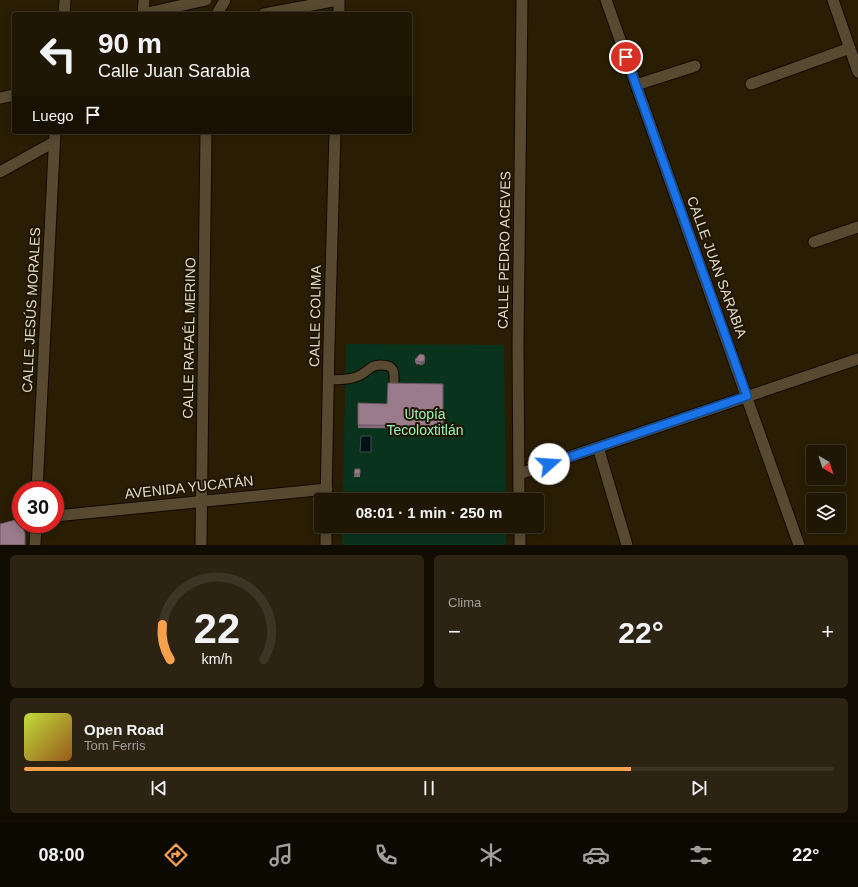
<!DOCTYPE html>
<html lang="es">
<meta charset="utf-8">
<style>
:root{--surface:#1f1603;--page:#2c2312;--text:#f1f3f6;--muted:#a19f9a;--line:#3c3525;--accent:#f8a04b}
body{margin:0;font-family:Arial,sans-serif;background:var(--page);color:var(--text);height:100vh;display:flex;flex-direction:column;font-size:15px;white-space:nowrap}
*{box-sizing:border-box;margin:0}
p{font-size:13px;color:var(--muted)}
.icon{flex:none;width:22px;height:22px;fill:none;stroke:currentColor;stroke-width:2;stroke-linecap:round;stroke-linejoin:round}
.map{position:relative;height:545px;overflow:hidden}
.panel{display:flex;flex-direction:column;gap:10px;padding:10px;background:#110c02;flex:1}
.panel>*{flex:none}
.hud{position:absolute;left:12px;top:12px;width:400px;height:122px;border-radius:4px;box-shadow:0 2px 10px #0003,0 0 0 1px var(--line);background:#1f1603;color:var(--text);overflow:hidden}
.needle{width:26px;rotate:141deg}
.fabs{position:absolute;left:806px;top:445px;display:grid;gap:8px}
.fabs a{display:grid;place-items:center;width:40px;height:40px;border-radius:4px;background:var(--surface);box-shadow:0 2px 10px #0003,0 0 0 1px var(--line);font-size:20px}
.speed{position:absolute;left:12px;top:481px;display:flex;gap:8px;font-size:20px;font-weight:700;text-align:center}
.speed>*{display:grid;place-content:center;width:52px;height:52px;border-radius:50%;background:var(--surface);box-shadow:0 2px 10px #0003,0 0 0 1px var(--line);line-height:1}
.speed .limit{border:6px solid #d22;background:#fff;color:#111}
.pin{position:absolute;display:grid;place-items:center;width:34px;height:34px;color:#fff;margin:-17px;border:2px solid #fff;border-radius:50%;box-shadow:0 1px 4px #0007}
.me{position:absolute;width:44px;margin:-22px;rotate:71deg;stroke-linejoin:round;filter:drop-shadow(0 0 3px #0008)}
.turn{display:flex;align-items:center;gap:14px;height:84px;padding:0 20px;font-size:18px}
.turn .icon{width:52px;height:52px;stroke-width:2.5}
.turn b{display:block;font-size:28px;line-height:34px}
.then{display:flex;align-items:center;height:38px;padding:0 20px;background:#0003;gap:8px;font-size:15px}
.big{font-size:30px;font-weight:800;line-height:1.1}
.panel .tile{flex:1;display:flex;flex-direction:column;justify-content:center;gap:6px;min-width:0;padding:0 14px;border-radius:6px;background:var(--page)}
.panel .dial{align-items:center;gap:0}
.dial svg{height:104px;overflow:visible;fill:none;stroke:var(--line);stroke-width:7;stroke-linecap:round;text-anchor:middle}
.dial text{fill:var(--text);stroke:none}
.song{display:flex;align-items:center;gap:12px}
.cover{width:48px;height:48px;border-radius:6px;background:linear-gradient(135deg,hsl(70 70% 55%),hsl(30 70% 35%))}
.played{height:4px;border-radius:2px;background:linear-gradient(90deg,var(--accent) 75%,var(--line) 75%)}
.keys{display:flex;justify-content:space-around;direction:ltr}
.heat{display:flex;justify-content:space-between;align-items:center;font-size:22px;direction:ltr}
.panel .tiles{flex:1;display:grid;gap:10px;grid-template-columns:1fr 1fr}
.tile:last-child{grid-column:span 2}
.trip{position:absolute;left:314px;top:493px;width:230px;height:40px;border-radius:4px;background:var(--surface);box-shadow:0 2px 10px #0003,0 0 0 1px var(--line);font-weight:800;line-height:40px;text-align:center}
.tabs{display:flex;height:64px;justify-content:space-around;align-items:center;background:#0c0901;color:var(--muted)}
.tabs .icon{width:28px;height:28px}
.tabs .active{color:var(--accent)}
.tabs b{font-size:18px;color:var(--text)}
.map>svg:first-child{display:block}
.green{fill:#09331d}
.water{fill:#001218;stroke:#444e4e}
.lines{fill:none;stroke-linecap:round;stroke-linejoin:round}
.service-casing{stroke:#120800;stroke-width:11}
.minor-casing{stroke:#120800;stroke-width:13}
.tertiary-casing{stroke:#120800;stroke-width:13}
.service{stroke:#574a30;stroke-width:9}
.minor{stroke:#574a30;stroke-width:11}
.tertiary{stroke:#574a30;stroke-width:11}
.wall{fill:#846a78}
.shaded-wall{fill:#6b5661}
.building{fill:#997b8b;stroke:#6b5661}
.route-casing{stroke:#114b97;stroke-width:10}
.route{stroke:#1a73e8;stroke-width:7}
.labels{text-anchor:middle;dominant-baseline:central;stroke-width:4;stroke-linejoin:round;paint-order:stroke}
.street-label{font-size:14px;fill:#e2dbcc;stroke:#1f1500}
.park-label{font-size:14px;fill:#96f3ba;stroke:#1f1500}
</style>
<div class="map">
<svg width="858" height="545" viewBox="0 0 858 545">
<rect width="100%" height="100%" fill="#291e04"/>
<path class="green" d="M346 344 504 345 506 500H343Z
M342 526H506V545H342Z"/>
<path class="water" d="M361 436H371V452H360Z"/>
<g class="lines">
<g class="service-casing">
<path id="service" d="M328 380C338 380 347 380 356 377 363 375 367 370 372 367 375 365 378 365 381 365 396 365 394 373 394 385"/>
</g>
<g class="minor-casing">
<path id="minor" d="M606 0C669 182 735 363 799 545
M833 0 858 72
M143 14 144 0
M217 14 225 0
M339 14V0
M751 84 850 48
M636 85 695 66
M0 98 14 95
M0 172 54 142
M814 242 858 227
M598 447 627 545
M519 474 858 359
M326 500 329 345 335 132
M519 500 518 345 522 0
M55 516 327 489
M520 526V545
M201 545 206 132
M326 545V526"/>
</g>
<g class="tertiary-casing">
<path id="tertiary" d="M64 14 65 0
M143 14 206 0
M264 14 338 0
M37 490 55 132
M35 545 36 524"/>
</g>
<use href="#service" class="service"/>
<use href="#minor" class="minor"/>
<use href="#tertiary" class="tertiary"/>
</g>
<path class="wall" d="M415 359 425 362 424 364 421 365 418 364 417 365 415 362Z
M443 384V429L358 428V403L387 404Z
M355 469H360V477H354Z
M368 526H382V531H368Z"/>
<path class="shaded-wall" d="M425 359V362L424 364 421 365V362Z"/>
<path class="building" d="M420 354 424 355 425 359 424 361 421 362 418 361 417 362 415 359 417 358 418 356Z
M388 383 443 384V426L358 425V403L387 404Z
M355 469H360V474H354Z
M19 519 25 533V545H0V524Z
M368 526H382V528H368Z"/>
<g class="lines">
<g class="route-casing">
<path id="route" d="M549 464 747 396 626 57"/>
</g>
<use href="#route" class="route"/>
</g>
<g class="labels">
<g class="street-label">
<text transform="translate(504 250) rotate(-89)">CALLE PEDRO ACEVES</text>
<text transform="translate(717 267) rotate(70)">CALLE JUAN SARABIA</text>
<text transform="translate(31 310) rotate(-87)">CALLE JESÚS MORALES</text>
<text transform="translate(315 316) rotate(-89)">CALLE COLIMA</text>
<text transform="translate(189 338) rotate(-89)">CALLE RAFAÉL MERINO</text>
<text transform="translate(189 487) rotate(-6)">AVENIDA YUCATÁN</text>
</g>
<g class="park-label">
<text x="425" y="414">Utopía<tspan x="425" dy="16">Tecoloxtitlán</tspan></text>
</g>
</g>
</svg>
<div class="fabs">
<a><svg class="needle" viewBox="-14 -14 28 28"><path d="M0-13l5 13h-10z" fill="#e53935"/><path d="M0 13l5-13h-10z" fill="#a19f9a"/></svg></a>
<a><svg class="icon" aria-label="layers" viewBox="0 0 24 24"><path d="M12 4l9 5-9 5-9-5zM3 14l9 5 9-5"/></svg></a>
</div>
<div class="speed"><div class="limit">30</div></div>
<div class="pin" style="left:626px;top:57px;background:#d93025"><svg class="icon" aria-label="arrive" viewBox="0 0 24 24"><path d="M6 21V4h12l-3 4 3 4H6"/></svg></div>
<svg class="me" style="left:549px;top:464px" viewBox="-20 -20 40 40"><circle r="19" fill="#fff"/><path d="M0-13L10 11 0 6-10 11z" fill="#1a73e8"/></svg>
<div class="trip">08:01 · 1 min · 250 m</div>
<div class="hud">
<div class="turn"><svg class="icon" aria-label="left" viewBox="0 0 24 24"><path d="M17 20v-9H6M10 6l-5 5 5 5"/></svg><div><b>90 m</b>Calle Juan Sarabia</div></div>
<div class="then">Luego<svg class="icon" aria-label="arrive" viewBox="0 0 24 24"><path d="M6 21V4h12l-3 4 3 4H6"/></svg></div>
</div>
</div>
<section class="panel">
<div class="tiles">
<div class="tile dial"><svg viewBox="0 0 100 80">
<path d="M14 69A42 42 0 1 1 86 69"/>
<path d="M14 69A42 42 0 0 1 8 42" stroke="#f8a04b"/>
<text x="50" y="56" font-size="32" font-weight="700">22</text>
<text x="50" y="72" font-size="11">km/h</text>
</svg></div>
<div class="tile"><p>Clima</p>
<div class="heat"><a>−</a><b class="big">22°</b><a>+</a></div>
</div>
<div class="tile">
<div class="song"><i class="cover"></i><div><b>Open Road</b><p>Tom Ferris</p></div></div>
<div class="played"></div>
<div class="keys"><svg class="icon" aria-label="previous" viewBox="0 0 24 24"><path d="M18 5L8 12l10 7zM5 5v14"/></svg><svg class="icon" aria-label="pause" viewBox="0 0 24 24"><path d="M8 5v14M16 5v14"/></svg><svg class="icon" aria-label="next" viewBox="0 0 24 24"><path d="M6 5l10 7-10 7zM19 5v14"/></svg></div>
</div>
</div>
</section>
<nav class="tabs">
<b>08:00</b>
<svg class="icon active" aria-label="directions" viewBox="0 0 24 24"><path d="M12 3l9 9-9 9-9-9zM9 14v-3h6M13 9l2 2-2 2"/></svg>
<svg class="icon" aria-label="music" viewBox="0 0 24 24"><path d="M9 18V5l10-2v13"/><circle cx="6" cy="18" r="3"/><circle cx="16" cy="16" r="3"/></svg>
<svg class="icon" aria-label="phone" viewBox="0 0 24 24"><path d="M5 4h4l2 5-3 2q2 4 5 5l2-3 5 2v4C11 20 4 13 5 4z"/></svg>
<svg class="icon" aria-label="climate" viewBox="0 0 24 24"><path d="M12 3v18M4 7l16 10M4 17L20 7"/></svg>
<svg class="icon" aria-label="car" viewBox="0 0 24 24"><path d="M5 17H2v-5l4-1 3-4h7l3 4 3 1v5h-3M9 17h6M6 11h13"/><circle cx="7" cy="17" r="2"/><circle cx="17" cy="17" r="2"/></svg>
<svg class="icon" aria-label="filters" viewBox="0 0 24 24"><path d="M4 7h16M4 17h16"/><circle cx="9" cy="7" r="2"/><circle cx="15" cy="17" r="2"/></svg>
<b>22°</b>
</nav>
